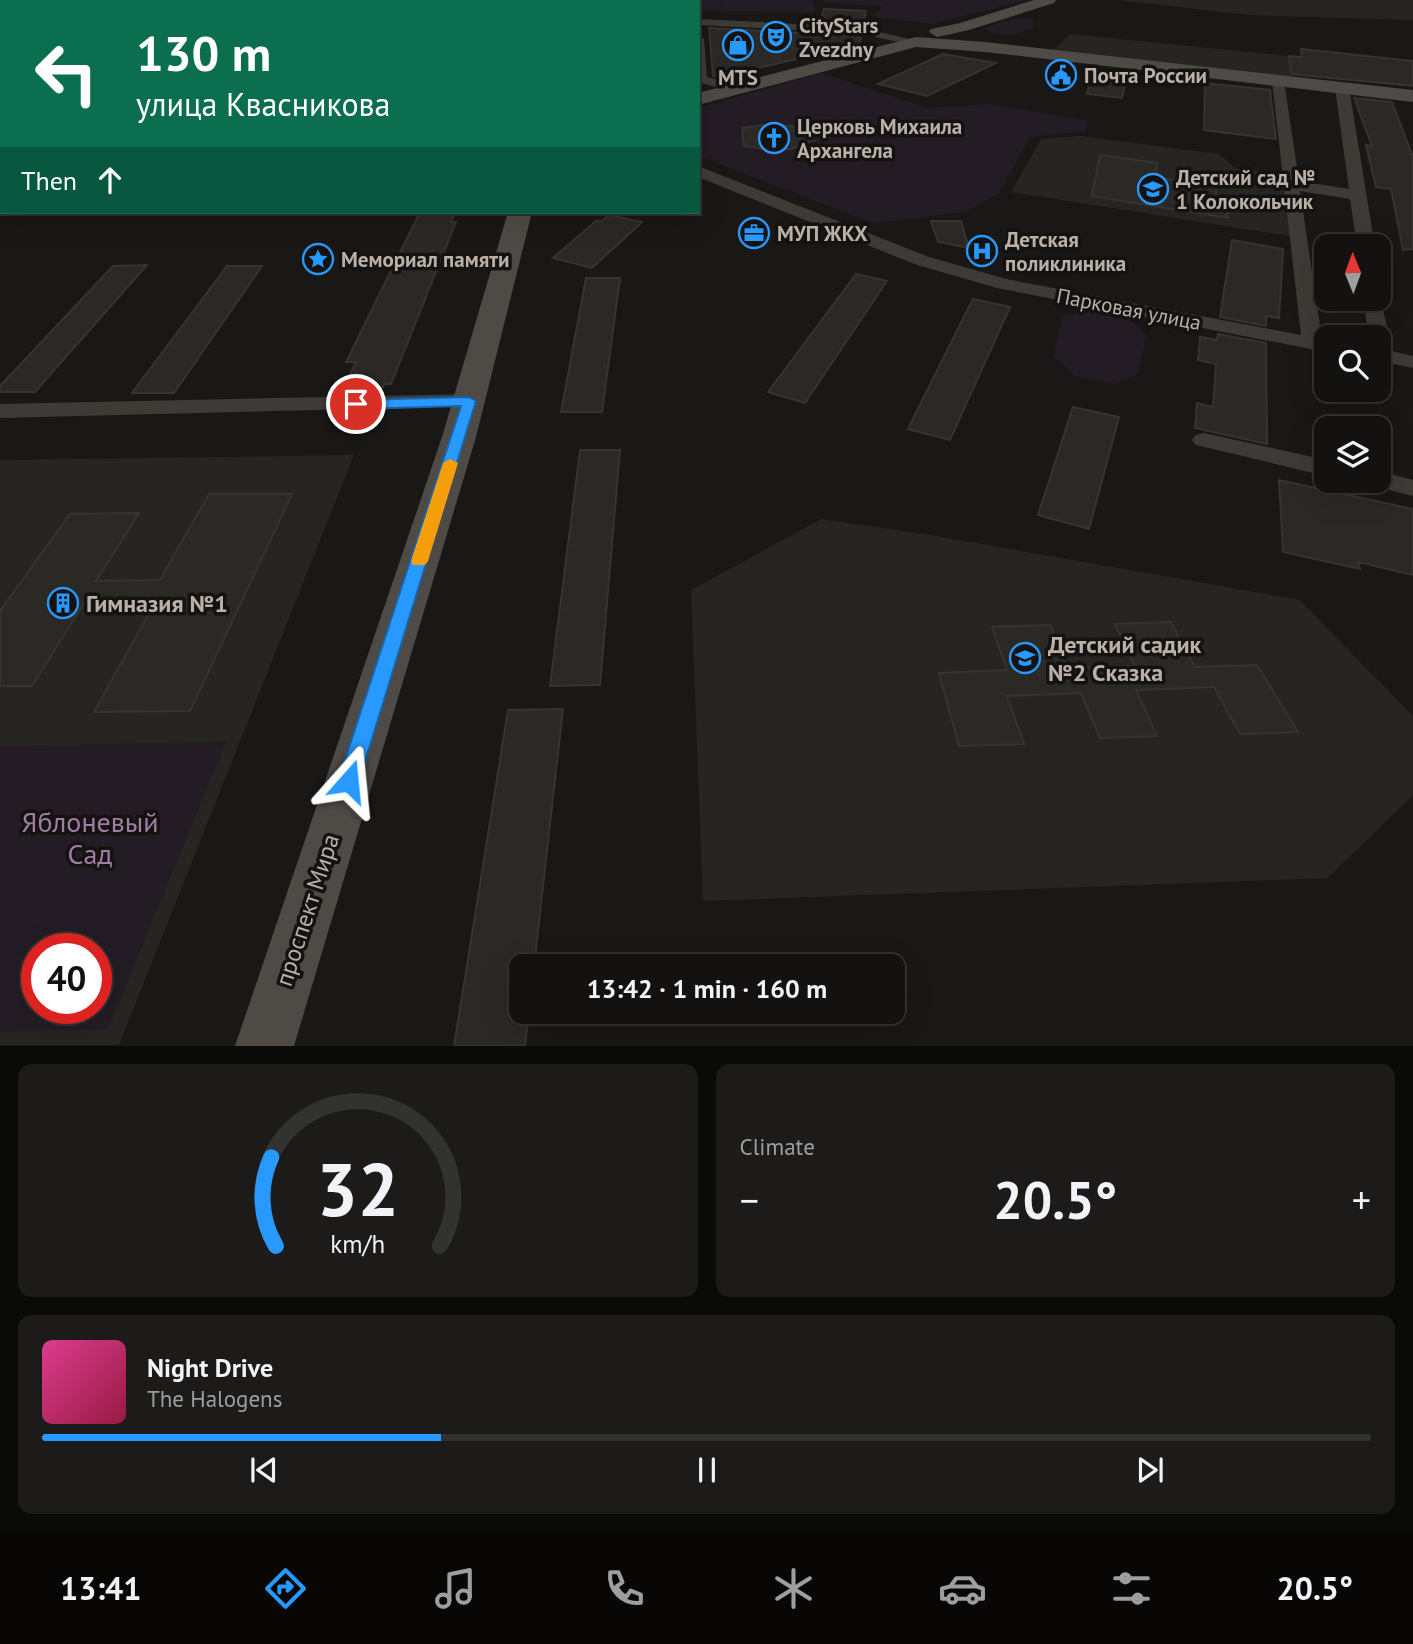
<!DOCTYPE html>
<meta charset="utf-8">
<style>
:root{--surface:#131210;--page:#1c1b19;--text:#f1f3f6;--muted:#9d9e9f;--line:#323230;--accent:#2899ff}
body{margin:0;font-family:"PT Sans",sans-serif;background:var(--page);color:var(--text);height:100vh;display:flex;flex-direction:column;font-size:26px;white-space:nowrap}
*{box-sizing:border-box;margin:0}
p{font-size:23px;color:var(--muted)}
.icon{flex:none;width:38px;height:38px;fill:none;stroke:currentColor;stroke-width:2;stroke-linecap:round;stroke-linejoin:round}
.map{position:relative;height:1046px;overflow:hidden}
.sheet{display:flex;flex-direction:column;gap:18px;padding:18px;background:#0a0a09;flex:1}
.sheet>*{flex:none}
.banner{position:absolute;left:0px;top:0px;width:700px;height:214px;box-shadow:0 7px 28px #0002,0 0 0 2px var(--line);background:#0b6e4f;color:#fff;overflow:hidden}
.needle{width:46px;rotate:359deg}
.tools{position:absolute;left:1314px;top:234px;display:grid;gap:14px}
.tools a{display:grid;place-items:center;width:77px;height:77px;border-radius:14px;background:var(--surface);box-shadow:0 7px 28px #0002,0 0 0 2px var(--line);font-size:35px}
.speed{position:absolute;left:21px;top:933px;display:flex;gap:14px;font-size:35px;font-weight:700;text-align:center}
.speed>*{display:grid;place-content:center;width:91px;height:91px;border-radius:50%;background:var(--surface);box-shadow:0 7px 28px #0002,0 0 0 2px var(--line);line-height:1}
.speed .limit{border:10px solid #d22;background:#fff;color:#111}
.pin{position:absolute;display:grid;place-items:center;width:60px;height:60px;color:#fff;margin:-30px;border:4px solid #fff;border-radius:50%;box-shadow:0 2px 7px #0007}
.me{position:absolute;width:77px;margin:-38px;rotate:18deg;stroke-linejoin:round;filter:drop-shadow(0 0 5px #0008)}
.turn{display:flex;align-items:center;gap:24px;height:147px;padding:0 21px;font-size:32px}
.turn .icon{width:91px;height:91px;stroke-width:2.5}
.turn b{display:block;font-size:49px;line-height:60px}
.then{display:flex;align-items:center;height:66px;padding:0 21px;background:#0003;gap:14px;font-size:26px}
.big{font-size:52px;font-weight:700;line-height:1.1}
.sheet .widget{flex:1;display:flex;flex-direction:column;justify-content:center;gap:10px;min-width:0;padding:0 24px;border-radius:14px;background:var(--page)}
.sheet .dial{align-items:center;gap:0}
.dial svg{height:182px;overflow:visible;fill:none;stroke:var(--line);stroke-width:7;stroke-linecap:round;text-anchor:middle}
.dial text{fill:var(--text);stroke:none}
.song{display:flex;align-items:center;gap:21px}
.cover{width:84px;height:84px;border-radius:10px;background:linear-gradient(135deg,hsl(330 70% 55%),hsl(340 70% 35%))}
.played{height:7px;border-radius:4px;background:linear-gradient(90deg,var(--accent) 30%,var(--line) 30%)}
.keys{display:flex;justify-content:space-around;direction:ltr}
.heat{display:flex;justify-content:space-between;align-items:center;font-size:38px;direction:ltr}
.sheet .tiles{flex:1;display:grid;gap:18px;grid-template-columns:1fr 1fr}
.widget:last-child{grid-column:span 2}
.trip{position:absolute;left:509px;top:954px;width:396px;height:70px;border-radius:14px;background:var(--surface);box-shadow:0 7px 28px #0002,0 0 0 2px var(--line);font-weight:700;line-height:70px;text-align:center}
.tab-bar{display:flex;height:112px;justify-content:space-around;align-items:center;background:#080706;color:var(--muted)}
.tab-bar .icon{width:49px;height:49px}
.tab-bar .current{color:var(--accent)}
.tab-bar b{font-size:32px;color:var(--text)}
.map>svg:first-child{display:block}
.built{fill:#262522;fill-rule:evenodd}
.green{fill:#241c24;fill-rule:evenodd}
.building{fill:#2a2926;stroke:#353430;stroke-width:2}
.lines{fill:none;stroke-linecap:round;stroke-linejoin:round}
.street{fill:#3e3b37;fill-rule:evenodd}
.secondary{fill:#4e4a45;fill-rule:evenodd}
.route{fill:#2899ff;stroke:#1a63a6;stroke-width:2}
.slow{fill:#f59e0b}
.labels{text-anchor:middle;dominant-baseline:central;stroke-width:7;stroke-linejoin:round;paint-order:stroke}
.far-poi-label{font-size:21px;font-weight:bold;fill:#bab0a7;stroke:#141311;text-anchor:start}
.far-street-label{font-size:21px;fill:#bab0a7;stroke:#141311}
.poi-label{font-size:24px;font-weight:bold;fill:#bab0a7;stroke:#141311;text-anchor:start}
.street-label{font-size:24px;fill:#bab0a7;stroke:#141311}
.near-park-label{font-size:28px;fill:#a17da6;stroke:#141311}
</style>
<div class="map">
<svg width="1413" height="1046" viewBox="0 0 1413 1046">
<rect width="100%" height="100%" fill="#191816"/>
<path class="built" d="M1117 0H1413V20L1249 15Z
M1070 34 1289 56 1290 79 1052 51Z
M1081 136 1219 154 1235 168 1291 175 1295 237 1011 192 1041 139Z
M354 455 119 1045H0V460ZM37 948H96V1008H37Z
M821 519 925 534 1300 600 1413 716V795L1328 878 703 901 691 590Z"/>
<path class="green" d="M699 0H813L816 12 698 11Z
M823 0H1028L931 24 873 16 883 7 824 2Z
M1025 17 1031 18 1034 23 1033 28C1019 35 999 38 984 29L997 23Z
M821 73 928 108 990 104 1089 121 1085 131 1030 137 999 193 965 212 873 223 698 156V108Z
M1093 311 1127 317 1146 335 1138 374 1115 384 1075 376 1053 356 1063 315Z
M226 742 108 1029 0 1032V746ZM96 948V1008H37V948Z"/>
<path class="building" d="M824 9 866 11 863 26 820 22Z
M709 28 858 36H861L859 45 717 77 713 76Z
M1301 49 1413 61V86L1291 74 1289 56 1302 57Z
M943 54 996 63 927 96 878 84Z
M1093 70 1127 74 1122 98 1087 94Z
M1205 83 1270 90 1276 139 1204 130Z
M1354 98 1392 102 1413 157V249L1403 250 1391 189 1376 187 1366 145 1372 146Z
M764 125 792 126 814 140 791 149H766L744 146 742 128Z
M1100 155 1157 163 1156 178 1216 186V196L1227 197 1228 218 1092 196Z
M420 212H455L451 222H456L391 384H384L381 391 342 392 356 362H346Z
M609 215 642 222 592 268 553 258 597 220 602 221Z
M931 221H961L969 248 938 242Z
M1232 240 1283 249 1279 318 1266 316V326L1220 317Z
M147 265 35 392H0V386L113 266Z
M227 266H262L174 393H132Z
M856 274 887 281 805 403 768 392Z
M586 278H620L602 412H561Z
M973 299 1010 307 950 440 908 429Z
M1218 334 1266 343 1267 444 1195 428 1197 403 1213 407 1216 364 1198 360 1200 337 1217 340Z
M1073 407 1119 417 1089 529 1038 515Z
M580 450H620L600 685 550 686Z
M1279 480 1413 509V575L1358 562 1360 569 1283 552Z
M209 494H292L190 711 94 712 155 603H84L32 686H0V611L70 514 139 513 96 581 160 580Z
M1171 622 1195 667 1257 665 1298 732 1240 734 1214 687 1136 690 1157 736 1100 738 1081 693 1007 696 1024 744 959 746 939 673 1007 670 992 627 1050 625 1067 668 1135 666 1115 624Z
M563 709 534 966H522V1012H529L525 1046H454L508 710Z"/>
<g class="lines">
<path class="street" d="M285 0H346L347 2H284Z
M698 19 858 27 922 42 916 46 858 33 698 25Z
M698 36 704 39 707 77 741 86V92L736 93 698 82Z
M1278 77 1284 81 1299 181 1349 189 1335 88 1342 84 1349 88 1375 247H1357L1350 199 1300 191 1322 339 1326 340V352L997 288 917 265 698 177V166L929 257 1006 279 1301 335 1272 81Z
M2 84V93H0V85Z
M2 186V196L0 197V187Z
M1380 295 1392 351 1413 356V368L1379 361V338H1369L1363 299H1379Z
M469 394 477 396 480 401 477 406 0 418V404Z
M1204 433 1326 460V476L1196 445 1192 440 1196 435Z
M1379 471 1413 480V496L1370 485 1368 481H1379Z"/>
<path class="secondary" d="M1034 0H1056L1054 3 969 30 937 37 929 32 931 29 960 23Z
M916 37 985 42 1413 90V102L985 52 916 47 698 105V93Z
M0 133H2V145H0Z
M508 212H532L476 437 294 1046H235L442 437Z"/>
</g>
<path class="route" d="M469 397 476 401 359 781 356 787 349 790 341 787 338 781 461 406 356 409 349 404 356 400Z"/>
<path class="slow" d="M450 459 458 463 428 561 425 565H413L411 561 443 463Z"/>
<defs>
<g id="theatre-ring" transform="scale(1.575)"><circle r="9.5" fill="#141311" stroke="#2899ff" stroke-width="1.5"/><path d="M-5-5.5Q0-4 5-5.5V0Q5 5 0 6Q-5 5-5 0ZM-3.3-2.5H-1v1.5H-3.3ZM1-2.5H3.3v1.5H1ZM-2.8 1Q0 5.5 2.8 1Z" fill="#2899ff"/></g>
<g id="shop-ring" transform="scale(1.575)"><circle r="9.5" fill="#141311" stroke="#2899ff" stroke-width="1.5"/><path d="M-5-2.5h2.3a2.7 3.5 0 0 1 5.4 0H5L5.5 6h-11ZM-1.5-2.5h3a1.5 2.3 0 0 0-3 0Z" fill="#2899ff"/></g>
<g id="civic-ring" transform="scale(1.575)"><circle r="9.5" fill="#141311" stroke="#2899ff" stroke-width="1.5"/><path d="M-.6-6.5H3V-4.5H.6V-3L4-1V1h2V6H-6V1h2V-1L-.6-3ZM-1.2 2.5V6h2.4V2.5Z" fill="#2899ff"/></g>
<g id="church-ring" transform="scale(1.575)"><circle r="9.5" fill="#141311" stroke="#2899ff" stroke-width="1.5"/><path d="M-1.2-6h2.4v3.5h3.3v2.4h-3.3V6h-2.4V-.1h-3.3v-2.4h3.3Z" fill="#2899ff"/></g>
<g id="school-ring" transform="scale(1.575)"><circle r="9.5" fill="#141311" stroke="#2899ff" stroke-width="1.5"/><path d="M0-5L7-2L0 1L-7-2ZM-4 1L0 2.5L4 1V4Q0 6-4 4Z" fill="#2899ff"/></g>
<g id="office-ring" transform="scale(1.575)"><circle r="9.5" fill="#141311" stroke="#2899ff" stroke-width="1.5"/><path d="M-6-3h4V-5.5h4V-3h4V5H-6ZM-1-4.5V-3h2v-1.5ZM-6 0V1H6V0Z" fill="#2899ff"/></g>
<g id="hospital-ring" transform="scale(1.575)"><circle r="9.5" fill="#141311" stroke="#2899ff" stroke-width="1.5"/><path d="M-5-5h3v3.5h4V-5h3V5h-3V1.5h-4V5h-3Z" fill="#2899ff"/></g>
<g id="sight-ring" transform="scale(1.575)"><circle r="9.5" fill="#141311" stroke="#2899ff" stroke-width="1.5"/><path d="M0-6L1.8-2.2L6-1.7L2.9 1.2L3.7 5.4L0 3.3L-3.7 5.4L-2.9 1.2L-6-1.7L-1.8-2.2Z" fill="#2899ff"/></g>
<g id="building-ring" transform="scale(1.575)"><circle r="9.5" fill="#141311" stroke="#2899ff" stroke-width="1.5"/><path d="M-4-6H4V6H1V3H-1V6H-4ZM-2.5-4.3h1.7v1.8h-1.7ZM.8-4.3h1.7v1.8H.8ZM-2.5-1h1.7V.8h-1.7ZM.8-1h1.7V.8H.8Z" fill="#2899ff"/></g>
</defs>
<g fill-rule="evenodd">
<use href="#theatre-ring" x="776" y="37"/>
<use href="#shop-ring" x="738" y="45"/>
<use href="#civic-ring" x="1061" y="75"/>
<use href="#church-ring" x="774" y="138"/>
<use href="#school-ring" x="1153" y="189"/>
<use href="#office-ring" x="754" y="233"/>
<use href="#hospital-ring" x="982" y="251"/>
<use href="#sight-ring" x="318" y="259"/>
<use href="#building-ring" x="63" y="603"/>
<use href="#school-ring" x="1025" y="658"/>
</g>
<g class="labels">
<g class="far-poi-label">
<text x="799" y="25">CityStars<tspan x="799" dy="24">Zvezdny</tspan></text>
<text x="1084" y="75">Почта России</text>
<text x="738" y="77" text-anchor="middle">MTS</text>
<text x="797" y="126">Церковь Михаила<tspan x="797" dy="24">Архангела</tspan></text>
<text x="1176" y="177">Детский сад №<tspan x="1176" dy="24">1 Колокольчик</tspan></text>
<text x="777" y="233">МУП ЖКХ</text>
<text x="1005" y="239">Детская<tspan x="1005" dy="24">поликлиника</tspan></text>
<text x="341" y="259">Мемориал памяти</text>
</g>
<g class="far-street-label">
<text transform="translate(1129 309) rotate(11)">Парковая улица</text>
</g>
<g class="poi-label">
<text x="86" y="603">Гимназия №1</text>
<text x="1048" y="644">Детский садик<tspan x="1048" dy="28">№2 Сказка</tspan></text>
</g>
<g class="street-label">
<text transform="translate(307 910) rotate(-72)">проспект Мира</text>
</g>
<g class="near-park-label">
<text x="90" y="821">Яблоневый<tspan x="90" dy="32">Сад</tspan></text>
</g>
</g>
</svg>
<div class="tools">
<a><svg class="needle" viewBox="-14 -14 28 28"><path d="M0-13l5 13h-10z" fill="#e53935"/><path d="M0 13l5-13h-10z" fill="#9d9e9f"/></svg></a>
<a><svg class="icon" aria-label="search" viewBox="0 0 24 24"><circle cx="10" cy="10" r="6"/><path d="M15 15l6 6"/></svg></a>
<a><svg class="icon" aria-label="layers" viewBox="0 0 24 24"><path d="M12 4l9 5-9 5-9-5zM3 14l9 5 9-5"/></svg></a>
</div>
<div class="speed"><div class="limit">40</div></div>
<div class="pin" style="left:356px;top:404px;background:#d93025"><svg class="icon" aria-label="arrive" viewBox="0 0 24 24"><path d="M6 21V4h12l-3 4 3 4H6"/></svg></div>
<svg class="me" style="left:349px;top:781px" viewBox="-20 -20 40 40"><path d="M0-17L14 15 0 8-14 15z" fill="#2899ff" stroke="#fff" stroke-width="4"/></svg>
<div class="trip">13:42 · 1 min · 160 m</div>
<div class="banner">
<div class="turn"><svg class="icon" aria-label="left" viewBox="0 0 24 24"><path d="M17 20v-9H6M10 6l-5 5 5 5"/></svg><div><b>130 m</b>улица Квасникова</div></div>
<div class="then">Then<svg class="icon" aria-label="ahead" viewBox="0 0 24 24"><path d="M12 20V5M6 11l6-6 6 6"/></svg></div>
</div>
</div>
<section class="sheet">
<div class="tiles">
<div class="widget dial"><svg viewBox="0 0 100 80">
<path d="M14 69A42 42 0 1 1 86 69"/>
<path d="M14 69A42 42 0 0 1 12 30" stroke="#2899ff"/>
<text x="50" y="56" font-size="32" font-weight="700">32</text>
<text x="50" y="72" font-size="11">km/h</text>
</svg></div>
<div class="widget"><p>Climate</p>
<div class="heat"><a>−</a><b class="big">20.5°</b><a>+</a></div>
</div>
<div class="widget">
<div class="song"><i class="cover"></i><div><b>Night Drive</b><p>The Halogens</p></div></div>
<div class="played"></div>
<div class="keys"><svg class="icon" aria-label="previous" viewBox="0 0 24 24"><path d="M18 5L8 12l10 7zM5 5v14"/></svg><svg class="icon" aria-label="pause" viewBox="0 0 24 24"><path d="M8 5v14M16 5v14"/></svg><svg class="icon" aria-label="next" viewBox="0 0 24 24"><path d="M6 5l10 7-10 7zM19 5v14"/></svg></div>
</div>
</div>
</section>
<nav class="tab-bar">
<b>13:41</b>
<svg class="icon current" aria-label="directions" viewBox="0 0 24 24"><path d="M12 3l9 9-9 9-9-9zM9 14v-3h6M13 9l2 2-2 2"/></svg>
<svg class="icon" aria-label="music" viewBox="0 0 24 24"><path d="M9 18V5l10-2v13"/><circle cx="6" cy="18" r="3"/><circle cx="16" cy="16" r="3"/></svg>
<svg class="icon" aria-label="phone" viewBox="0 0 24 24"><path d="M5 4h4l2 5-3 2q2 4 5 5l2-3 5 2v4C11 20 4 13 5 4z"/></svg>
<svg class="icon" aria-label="climate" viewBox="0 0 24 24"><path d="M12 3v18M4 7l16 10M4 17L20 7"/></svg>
<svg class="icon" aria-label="car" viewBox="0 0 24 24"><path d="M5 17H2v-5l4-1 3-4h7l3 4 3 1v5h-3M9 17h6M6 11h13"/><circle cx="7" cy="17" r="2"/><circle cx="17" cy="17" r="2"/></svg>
<svg class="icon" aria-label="filters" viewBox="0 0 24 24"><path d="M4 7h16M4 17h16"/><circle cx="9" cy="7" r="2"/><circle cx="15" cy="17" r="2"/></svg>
<b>20.5°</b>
</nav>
